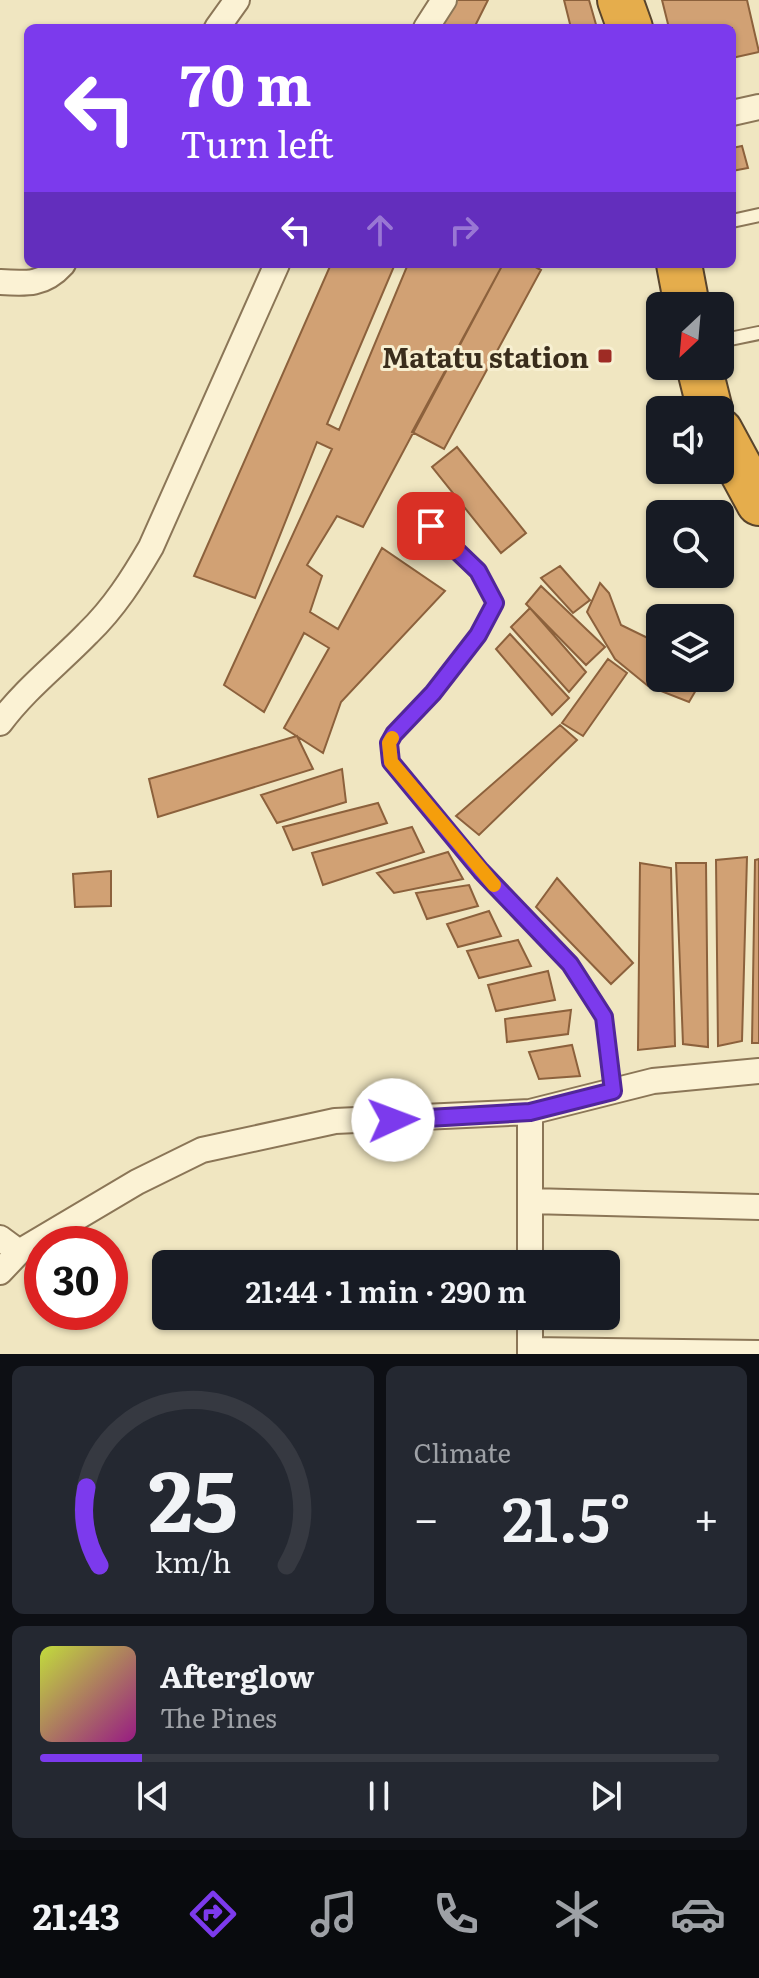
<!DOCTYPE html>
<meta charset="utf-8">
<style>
:root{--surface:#171b24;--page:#242831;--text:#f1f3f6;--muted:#9ea1a6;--line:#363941;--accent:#7c3aed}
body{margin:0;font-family:Literata,serif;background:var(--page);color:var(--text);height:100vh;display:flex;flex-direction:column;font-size:30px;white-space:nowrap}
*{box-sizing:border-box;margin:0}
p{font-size:26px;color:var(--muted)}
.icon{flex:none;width:44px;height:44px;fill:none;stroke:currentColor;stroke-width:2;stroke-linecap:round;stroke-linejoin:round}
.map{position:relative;height:1354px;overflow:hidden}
.side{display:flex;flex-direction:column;gap:12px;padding:12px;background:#0d0f14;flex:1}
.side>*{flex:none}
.top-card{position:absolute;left:24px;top:24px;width:712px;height:244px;border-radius:12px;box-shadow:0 2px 6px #0004;background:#7c3aed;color:#fff;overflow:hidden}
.needle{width:52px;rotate:206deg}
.tools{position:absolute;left:646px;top:292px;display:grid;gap:16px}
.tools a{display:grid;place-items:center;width:88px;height:88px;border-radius:12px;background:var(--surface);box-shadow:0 2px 6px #0004;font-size:40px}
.speed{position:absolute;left:24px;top:1226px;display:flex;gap:16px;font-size:40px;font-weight:700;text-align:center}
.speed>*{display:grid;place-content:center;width:104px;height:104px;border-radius:50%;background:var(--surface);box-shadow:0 2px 6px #0004;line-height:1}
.speed .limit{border:12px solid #d22;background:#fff;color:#111}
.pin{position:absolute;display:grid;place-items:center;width:68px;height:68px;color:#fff;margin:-34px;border-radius:16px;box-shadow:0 4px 12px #0006}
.me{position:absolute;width:88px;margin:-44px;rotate:88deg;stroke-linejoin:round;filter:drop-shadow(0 0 6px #0008)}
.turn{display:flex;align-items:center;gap:28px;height:168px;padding:0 24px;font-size:36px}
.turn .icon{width:104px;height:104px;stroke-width:2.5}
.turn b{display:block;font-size:56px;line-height:68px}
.lanes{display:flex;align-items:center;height:76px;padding:0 24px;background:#0003;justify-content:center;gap:40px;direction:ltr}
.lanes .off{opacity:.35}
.big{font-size:60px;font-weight:600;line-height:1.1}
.side .widget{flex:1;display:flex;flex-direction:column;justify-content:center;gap:12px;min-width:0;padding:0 28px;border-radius:12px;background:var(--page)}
.side .dial{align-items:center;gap:0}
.dial svg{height:208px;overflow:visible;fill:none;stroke:var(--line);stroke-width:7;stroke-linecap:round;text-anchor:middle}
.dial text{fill:var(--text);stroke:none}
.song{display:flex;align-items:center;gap:24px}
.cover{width:96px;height:96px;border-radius:12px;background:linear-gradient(135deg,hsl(70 70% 55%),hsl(310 70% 35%))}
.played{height:8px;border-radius:4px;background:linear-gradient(90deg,var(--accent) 15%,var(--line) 15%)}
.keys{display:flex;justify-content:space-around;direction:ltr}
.heat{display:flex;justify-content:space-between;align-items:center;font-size:44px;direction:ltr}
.side .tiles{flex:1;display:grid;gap:12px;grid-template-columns:1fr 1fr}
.widget:last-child{grid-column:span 2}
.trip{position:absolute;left:152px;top:1250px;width:468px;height:80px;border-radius:12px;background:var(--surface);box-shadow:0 2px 6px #0004;font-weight:600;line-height:80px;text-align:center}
.tabs{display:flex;height:128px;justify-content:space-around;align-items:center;background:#090b0e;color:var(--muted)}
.tabs .icon{width:56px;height:56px}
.tabs .on{color:var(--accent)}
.tabs b{font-size:36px;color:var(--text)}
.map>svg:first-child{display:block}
.building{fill:#d1a174;stroke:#8c613c;stroke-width:2}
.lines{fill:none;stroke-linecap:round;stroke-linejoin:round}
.lane-casing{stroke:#8b7657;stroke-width:16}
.street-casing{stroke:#8b7657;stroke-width:28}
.highway-casing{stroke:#58442c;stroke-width:48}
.lane{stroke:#fbf2d4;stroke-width:12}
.street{stroke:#fbf2d4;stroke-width:24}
.highway{stroke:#e5ad4c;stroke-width:44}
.route-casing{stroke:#51269a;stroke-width:20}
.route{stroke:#7c3aed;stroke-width:14}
.slow{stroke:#f59e0b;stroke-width:14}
.poi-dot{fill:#9e2b24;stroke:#f7efd1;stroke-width:3}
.labels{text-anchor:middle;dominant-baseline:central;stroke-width:6;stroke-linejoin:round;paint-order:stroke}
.poi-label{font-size:28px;font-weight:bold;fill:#3a2d1c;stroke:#f7efd1;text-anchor:end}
</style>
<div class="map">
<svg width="759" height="1354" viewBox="0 0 759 1354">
<rect width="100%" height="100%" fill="#f0e6c1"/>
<path class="building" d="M455 0H488L474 28H441Z
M564 0H589L597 28H571Z
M662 0H747L759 52 732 58V28H669Z
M742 146 748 168 732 171V148Z
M331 264H395L327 424 339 430 408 264H503L363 527 337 516 307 565 322 576 310 612 338 629 382 548 445 591 341 702 323 753 284 728 329 648 304 633 264 712 224 685 332 449 317 442 255 598 194 576Z
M503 264H530L541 270 444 449 412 432Z
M457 447 526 533 501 553 432 467Z
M560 566 590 600 573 613 541 578Z
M600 583 609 593 621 625 660 644V678H703L689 702 648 686 615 659 587 612Z
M541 586 605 647 586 665 526 604Z
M530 608 586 672 569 692 511 627Z
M510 634 569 698 552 715 496 649Z
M608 659 627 673 583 736 562 723Z
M560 725 577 740 479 835 456 816Z
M297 736 313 769 158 817 149 779Z
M342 769 346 802 277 823 261 795Z
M378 803 387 823 293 850 283 827Z
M412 827 424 852 323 885 312 853Z
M448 852 463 879 394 893 377 873Z
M747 857 742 1041 718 1046 716 860Z
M759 859V1043H752L755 860Z
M640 863 671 868 675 1046 638 1050Z
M676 863H706L708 1047 683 1044Z
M111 871V906L75 907 73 874Z
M557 878 633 963 611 984 536 907Z
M469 885 478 906 427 919 416 893Z
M489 911 501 936 458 947 447 924Z
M518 940 531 966 479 978 467 951Z
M548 971 555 1000 496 1011 488 985Z
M571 1010 568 1034 507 1042 505 1019Z
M572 1045 580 1076 539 1079 529 1052Z"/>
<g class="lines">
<g class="lane-casing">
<path id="lane" d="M732 221 759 215
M720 341 759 333
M431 526 478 571 495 603 478 635 433 693 394 734 389 743 391 762 481 871 570 964 604 1017 613 1091"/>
</g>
<g class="street-casing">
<path id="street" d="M217 28 237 0
M426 28 444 0
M732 113 759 107
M0 282C27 284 44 285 63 264
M0 723C25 689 59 663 88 633 114 608 133 578 151 547L277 264
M530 1112V1264
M530 1201 759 1207
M0 1238 19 1252 137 1182 202 1150 335 1121 530 1112 653 1081 759 1071
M0 1272 19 1252
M530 1350 759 1353
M530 1354V1316"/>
</g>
<g class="highway-casing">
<path id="highway" d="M620 0 630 28
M679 264 687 306
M699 366 710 410
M720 431 759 503"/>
</g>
<use href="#lane" class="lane"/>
<use href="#street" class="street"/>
<use href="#highway" class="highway"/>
</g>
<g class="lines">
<g class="route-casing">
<path id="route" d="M393 1120 530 1112 613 1091 604 1017 570 964 481 871 391 762 389 743 394 734 433 693 478 635 495 603 478 571 431 526"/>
</g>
<use href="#route" class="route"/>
<path class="slow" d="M392 738 389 743 391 762 494 885"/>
</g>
<rect class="poi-dot" x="597" y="348" width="16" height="16" rx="4"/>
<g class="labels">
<g class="poi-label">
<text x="589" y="356">Matatu station</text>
</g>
</g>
</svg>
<div class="tools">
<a><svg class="needle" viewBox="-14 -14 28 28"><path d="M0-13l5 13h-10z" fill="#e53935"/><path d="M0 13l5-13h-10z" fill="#9ea1a6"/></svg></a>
<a><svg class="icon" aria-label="sound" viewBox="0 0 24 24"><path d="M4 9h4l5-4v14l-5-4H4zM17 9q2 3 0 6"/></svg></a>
<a><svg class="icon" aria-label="search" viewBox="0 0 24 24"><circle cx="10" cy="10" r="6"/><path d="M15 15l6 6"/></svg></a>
<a><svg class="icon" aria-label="layers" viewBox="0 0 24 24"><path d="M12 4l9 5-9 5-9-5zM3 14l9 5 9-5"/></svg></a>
</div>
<div class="speed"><div class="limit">30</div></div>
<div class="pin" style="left:431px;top:526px;background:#d93025"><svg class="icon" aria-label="arrive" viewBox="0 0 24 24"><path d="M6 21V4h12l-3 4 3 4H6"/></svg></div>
<svg class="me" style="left:393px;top:1120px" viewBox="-20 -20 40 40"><circle r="19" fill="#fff"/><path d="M0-13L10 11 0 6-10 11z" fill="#7c3aed"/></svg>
<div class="trip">21:44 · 1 min · 290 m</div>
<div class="top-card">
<div class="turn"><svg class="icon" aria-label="left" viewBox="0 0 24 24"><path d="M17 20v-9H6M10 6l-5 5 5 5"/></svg><div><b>70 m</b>Turn left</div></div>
<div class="lanes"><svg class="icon" aria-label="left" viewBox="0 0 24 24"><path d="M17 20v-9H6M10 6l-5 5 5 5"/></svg><svg class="icon off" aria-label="ahead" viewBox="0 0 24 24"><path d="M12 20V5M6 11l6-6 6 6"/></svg><svg class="icon off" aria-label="right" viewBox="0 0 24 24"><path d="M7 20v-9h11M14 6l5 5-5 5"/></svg></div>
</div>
</div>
<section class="side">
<div class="tiles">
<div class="widget dial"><svg viewBox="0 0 100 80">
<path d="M14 69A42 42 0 1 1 86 69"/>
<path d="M14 69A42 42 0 0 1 9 39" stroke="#7c3aed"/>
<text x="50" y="56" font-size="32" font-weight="700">25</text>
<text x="50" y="72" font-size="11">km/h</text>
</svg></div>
<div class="widget"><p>Climate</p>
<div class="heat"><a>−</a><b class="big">21.5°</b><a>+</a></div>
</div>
<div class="widget">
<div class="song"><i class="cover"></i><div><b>Afterglow</b><p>The Pines</p></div></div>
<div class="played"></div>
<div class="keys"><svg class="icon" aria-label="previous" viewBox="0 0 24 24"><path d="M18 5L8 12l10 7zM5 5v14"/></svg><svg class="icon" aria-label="pause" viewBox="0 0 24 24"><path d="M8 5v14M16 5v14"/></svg><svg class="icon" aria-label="next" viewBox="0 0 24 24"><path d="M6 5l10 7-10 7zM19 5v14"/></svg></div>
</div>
</div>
</section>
<nav class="tabs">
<b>21:43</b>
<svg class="icon on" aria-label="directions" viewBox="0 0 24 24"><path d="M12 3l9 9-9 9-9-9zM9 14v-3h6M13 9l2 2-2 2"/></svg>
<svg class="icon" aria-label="music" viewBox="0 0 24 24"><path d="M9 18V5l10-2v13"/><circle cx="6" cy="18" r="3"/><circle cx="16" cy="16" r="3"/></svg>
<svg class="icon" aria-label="phone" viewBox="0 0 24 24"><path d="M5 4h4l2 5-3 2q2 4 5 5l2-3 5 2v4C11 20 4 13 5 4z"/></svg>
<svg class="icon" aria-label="climate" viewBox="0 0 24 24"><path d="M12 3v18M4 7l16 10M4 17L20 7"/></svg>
<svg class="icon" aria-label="car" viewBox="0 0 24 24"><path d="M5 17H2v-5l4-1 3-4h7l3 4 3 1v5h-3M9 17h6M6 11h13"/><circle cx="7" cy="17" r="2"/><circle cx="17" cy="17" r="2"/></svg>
</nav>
